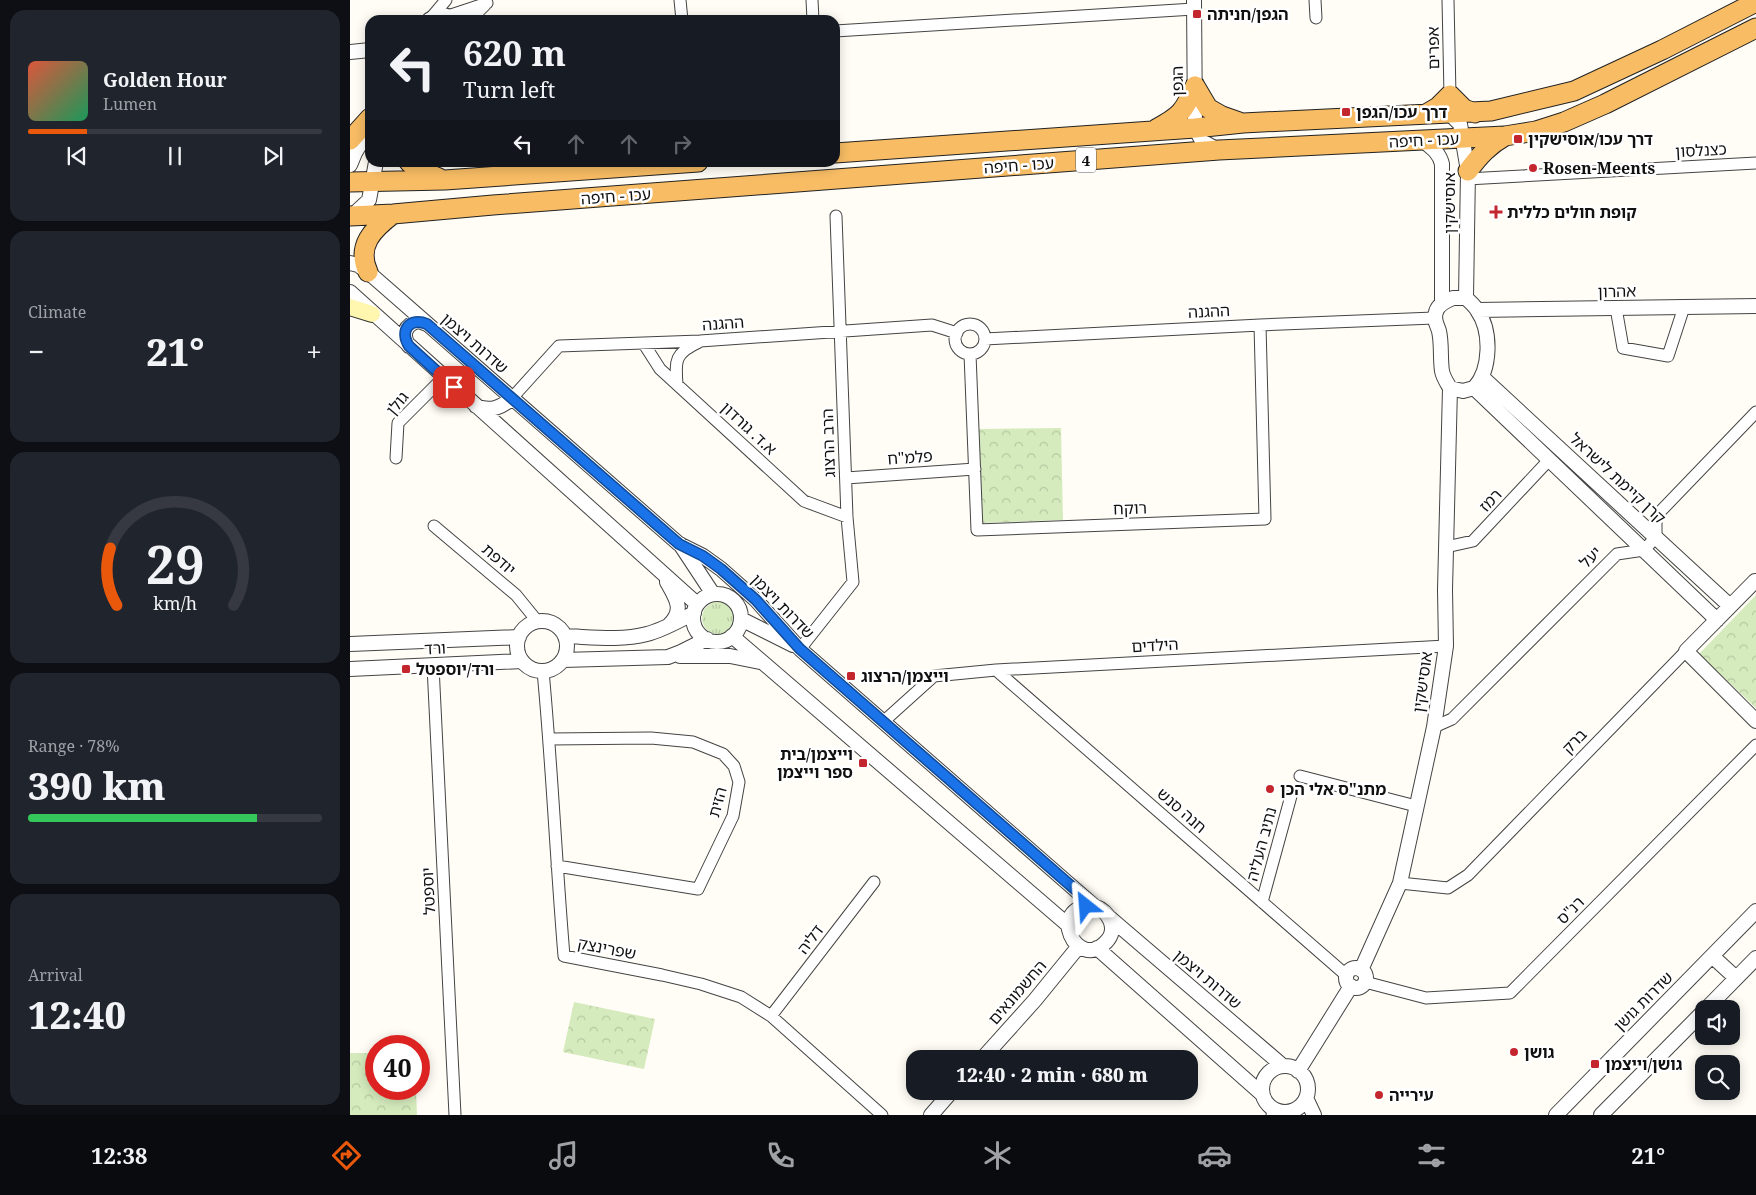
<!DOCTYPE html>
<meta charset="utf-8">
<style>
:root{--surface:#171b24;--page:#20242c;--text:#f1f3f6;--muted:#9ea1a6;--line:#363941;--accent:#ea580c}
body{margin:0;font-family:"Noto Serif","Noto Sans Hebrew",serif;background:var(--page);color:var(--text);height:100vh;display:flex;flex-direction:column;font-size:19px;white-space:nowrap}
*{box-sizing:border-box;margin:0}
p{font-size:16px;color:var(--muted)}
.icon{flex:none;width:28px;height:28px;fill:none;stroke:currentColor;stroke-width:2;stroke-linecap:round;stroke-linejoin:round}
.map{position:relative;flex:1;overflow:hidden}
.panel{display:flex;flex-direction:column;gap:10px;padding:10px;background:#0d0f14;width:350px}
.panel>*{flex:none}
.hud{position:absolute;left:15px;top:15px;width:475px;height:152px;border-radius:15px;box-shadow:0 2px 12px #0003;background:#171b24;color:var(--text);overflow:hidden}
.fabs{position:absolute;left:1345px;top:1000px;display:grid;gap:10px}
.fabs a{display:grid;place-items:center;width:45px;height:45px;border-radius:10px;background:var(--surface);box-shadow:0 2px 12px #0003;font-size:25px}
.speed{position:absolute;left:15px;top:1035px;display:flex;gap:10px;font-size:25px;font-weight:700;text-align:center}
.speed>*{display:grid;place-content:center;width:65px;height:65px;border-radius:50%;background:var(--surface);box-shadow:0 2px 12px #0003;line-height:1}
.speed .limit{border:8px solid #d22;background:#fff;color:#111}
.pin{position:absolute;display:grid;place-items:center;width:42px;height:42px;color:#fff;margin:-21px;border-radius:10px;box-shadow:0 2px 8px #0006}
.me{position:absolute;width:55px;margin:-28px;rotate:332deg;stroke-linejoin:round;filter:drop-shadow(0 0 4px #0008)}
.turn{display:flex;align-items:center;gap:18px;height:105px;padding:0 15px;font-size:22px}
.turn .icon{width:65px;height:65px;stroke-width:2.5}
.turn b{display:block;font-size:35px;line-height:42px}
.lanes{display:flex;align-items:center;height:48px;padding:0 15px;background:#0003;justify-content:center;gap:25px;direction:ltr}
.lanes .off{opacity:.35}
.big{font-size:38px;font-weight:800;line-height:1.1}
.panel .tile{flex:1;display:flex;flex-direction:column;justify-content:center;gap:8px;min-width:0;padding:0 18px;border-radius:15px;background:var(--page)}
.panel .dial{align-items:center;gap:0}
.dial svg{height:130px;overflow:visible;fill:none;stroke:var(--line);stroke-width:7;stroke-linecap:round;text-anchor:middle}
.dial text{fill:var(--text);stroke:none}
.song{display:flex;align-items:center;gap:15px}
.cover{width:60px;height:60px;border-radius:8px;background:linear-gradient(135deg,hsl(10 70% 55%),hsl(150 70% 35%))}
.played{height:5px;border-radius:2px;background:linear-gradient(90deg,var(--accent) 20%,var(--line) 20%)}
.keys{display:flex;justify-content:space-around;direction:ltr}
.heat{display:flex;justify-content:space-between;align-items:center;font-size:28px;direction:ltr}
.charge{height:8px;border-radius:4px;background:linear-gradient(90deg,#34c759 78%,var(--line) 0)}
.trip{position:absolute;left:556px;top:1050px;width:292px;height:50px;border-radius:15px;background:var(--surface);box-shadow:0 2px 12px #0003;font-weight:800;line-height:50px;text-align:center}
.tab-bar{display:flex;height:80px;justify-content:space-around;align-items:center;background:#090b0e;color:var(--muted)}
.tab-bar .icon{width:35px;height:35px}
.tab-bar .selected{color:var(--accent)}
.tab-bar b{font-size:22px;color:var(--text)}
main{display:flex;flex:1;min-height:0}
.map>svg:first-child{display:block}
.grass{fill:url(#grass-tufts)}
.park{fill:url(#park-crowns)}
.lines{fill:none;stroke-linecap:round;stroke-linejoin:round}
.minor-casing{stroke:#444;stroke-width:13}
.tertiary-casing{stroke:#444;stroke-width:16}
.secondary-casing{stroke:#333;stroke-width:18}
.trunk-casing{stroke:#222;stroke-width:21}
.minor{stroke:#fff;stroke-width:11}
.tertiary{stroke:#fff;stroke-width:14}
.secondary{stroke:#fff6b0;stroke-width:16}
.trunk{stroke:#f7bc64;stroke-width:19}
.route-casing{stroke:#114b97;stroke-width:12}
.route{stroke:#1a73e8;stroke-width:9}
.poi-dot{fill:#c4262e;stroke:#fff;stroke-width:2}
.labels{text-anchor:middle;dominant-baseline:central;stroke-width:5;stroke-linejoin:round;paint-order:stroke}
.shield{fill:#fff;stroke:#585858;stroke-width:1}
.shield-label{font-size:15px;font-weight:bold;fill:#111}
.poi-label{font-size:16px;font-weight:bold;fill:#111;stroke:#fff;text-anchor:start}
.street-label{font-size:16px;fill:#111;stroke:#fff}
</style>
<main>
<section class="panel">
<div class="tile">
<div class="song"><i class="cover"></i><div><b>Golden Hour</b><p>Lumen</p></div></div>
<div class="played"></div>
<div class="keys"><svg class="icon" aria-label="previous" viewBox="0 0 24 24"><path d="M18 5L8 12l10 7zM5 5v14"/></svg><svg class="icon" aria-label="pause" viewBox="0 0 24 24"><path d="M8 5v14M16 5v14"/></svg><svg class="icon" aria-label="next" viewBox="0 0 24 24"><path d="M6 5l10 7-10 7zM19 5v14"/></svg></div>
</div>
<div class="tile"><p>Climate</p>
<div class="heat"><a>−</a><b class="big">21°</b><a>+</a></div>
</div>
<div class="tile dial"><svg viewBox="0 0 100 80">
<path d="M14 69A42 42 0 1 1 86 69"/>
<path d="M14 69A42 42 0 0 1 10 34" stroke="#ea580c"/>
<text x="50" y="56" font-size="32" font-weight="700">29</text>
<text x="50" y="72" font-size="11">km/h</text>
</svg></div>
<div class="tile"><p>Range · 78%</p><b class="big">390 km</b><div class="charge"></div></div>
<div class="tile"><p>Arrival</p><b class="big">12:40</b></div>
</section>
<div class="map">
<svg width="1406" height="1115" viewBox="0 0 1406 1115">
<defs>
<pattern id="grass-tufts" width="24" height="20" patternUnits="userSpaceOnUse" patternTransform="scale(1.25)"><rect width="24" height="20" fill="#d5ebbd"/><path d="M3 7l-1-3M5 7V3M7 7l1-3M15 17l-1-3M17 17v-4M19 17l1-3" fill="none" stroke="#b6c8a1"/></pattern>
<pattern id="park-crowns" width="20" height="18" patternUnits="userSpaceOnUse" patternTransform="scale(1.25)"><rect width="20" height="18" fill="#d5ebbd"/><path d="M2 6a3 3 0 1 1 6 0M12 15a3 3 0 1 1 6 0" fill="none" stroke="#b6c8a1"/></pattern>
</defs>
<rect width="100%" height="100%" fill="#fffdf5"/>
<path class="grass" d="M352 618a16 16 0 1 1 32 0a16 16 0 1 1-32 0Z"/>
<path class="park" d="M711 428 713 520 633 523 629 429Z
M1406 595V708L1349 654Z
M224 1002 305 1019 294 1069 213 1052Z
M0 1053H26V1089H66L67 1115H0Z"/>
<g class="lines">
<g class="minor-casing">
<path id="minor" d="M330 0 332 20
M462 0 463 20
M965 0 966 18
M1098 0 1100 95
M98 16 137 3
M80 19 96 0
M120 20 135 5
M485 31 844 9
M1117 179 1406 163
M1266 308 1273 348 1318 356 1334 307
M605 339a15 15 0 1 1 30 0a15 15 0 1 1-30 0Z
M635 339 910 325 1084 318
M294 344 310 369 454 501 497 517
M620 354 627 530 915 519 910 325
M327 384C325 360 325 353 349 342
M162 398 209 346 350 341 582 325 607 333
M46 458 48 423 94 377
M496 478 625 469
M84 526 166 595 188 622
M1096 547 1123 541 1199 460
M450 649 503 582 497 517 486 216
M83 666 105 1115
M646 670 996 975
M193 671C202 766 206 861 214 956L312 975 351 984 391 997 421 1016 532 1115
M533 722 584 676 646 670 1096 646
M1084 727 1102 719 1267 554 1294 550 1306 537V516L1406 412
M200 739 301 738 343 742 373 754 384 766 389 782 383 816 348 889 207 866
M950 776 1066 806
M1050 883 1098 888 1118 875 1336 651
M912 902 941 796
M1015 982 1076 998 1160 993 1406 745
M421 1016 524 882
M922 1115 925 1110"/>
</g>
<g class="tertiary-casing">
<path id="tertiary" d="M844 0 845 128 852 141 868 150
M79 20C88 14 97 14 106 20
M0 52 20 50
M1100 114 1110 124 1118 171 1116 298
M1072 140C1081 147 1089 152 1092 164V303
M0 165 5 153 20 128
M2 216 19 200 26 162
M0 263 8 265 18 272 329 544 353 556 371 569 406 600 450 649 744 906C759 911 769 929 756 942 727 973 695 905 744 906
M0 292 347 604
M1103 298H1116C1120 302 1124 305 1127 310 1142 331 1141 370 1124 388L1113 391 1100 388C1097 383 1093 377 1092 371 1090 358 1092 344 1089 331 1087 324 1083 320 1086 312 1088 304 1096 301 1103 298Z
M1128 310 1406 306
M59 346C51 335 55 324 69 321L77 324
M1132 377 1380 606
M1124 388 1367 620
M126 406C140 412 151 408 162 398
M330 544 363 594
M317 582C326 598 335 610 319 625
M1406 582 1405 581 1336 651 1406 721
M343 618a24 24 0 1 1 48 0a24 24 0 1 1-48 0Z
M391 619 443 645
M167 646a25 25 0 1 1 50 0a25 25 0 1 1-50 0Z
M215 636C242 637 270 641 297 634 313 630 328 621 344 613
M382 636 718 925
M0 644 169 637
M330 656H380L410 662
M213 660 318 657 331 652 357 639
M0 669 172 661
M760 918 933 1066
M747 948 912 1094
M1362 956 1386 978
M996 978a10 10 0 1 1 20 0a10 10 0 1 1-20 0Z
M1011 970 1050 883 1084 727 1096 646 1095 590 1100 388
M1356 1009 1406 958
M632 1059 685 1000 729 946
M912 1089a23 23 0 1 1 46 0a23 23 0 1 1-46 0Z
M948 1071 1001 986
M956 1098 964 1115
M581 1115 602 1091
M1206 1115 1406 911
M1251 1115 1354 1011"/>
</g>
<g class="secondary-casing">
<path id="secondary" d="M0 307 22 314"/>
</g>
<g class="trunk-casing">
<path id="trunk" d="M845 86 858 108 872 116 889 122
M1076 114 1088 107 1100 95 1114 109 1125 113
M806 129C830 116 834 112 845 86
M0 140 20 118
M485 153 845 128 893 123 1141 111 1224 91 1312 50 1406 2
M59 162 67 169 89 178
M1118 171C1129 156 1139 145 1155 136
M0 182 95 180 348 162
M0 216 43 214 143 205 869 150 1155 136 1186 131 1214 122 1255 104 1406 28
M18 272C6 246 23 229 43 214"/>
</g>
<use href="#minor" class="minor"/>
<use href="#tertiary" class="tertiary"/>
<use href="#secondary" class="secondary"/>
<use href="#trunk" class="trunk"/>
</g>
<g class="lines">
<g class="route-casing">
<path id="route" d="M104 387 59 346C49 330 60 317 77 324L329 544 353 556 371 569 406 600 450 649 744 906H736"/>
</g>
<use href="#route" class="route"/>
</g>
<g class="poi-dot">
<rect x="842" y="9" width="10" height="10" rx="2.5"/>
<rect x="991" y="107" width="10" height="10" rx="2.5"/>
<rect x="1163" y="134" width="10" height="10" rx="2.5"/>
<circle cx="1183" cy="168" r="5"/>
<path d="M1143.5 204.5h5v5h5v5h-5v5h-5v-5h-5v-5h5z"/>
<rect x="51" y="664" width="10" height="10" rx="2.5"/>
<rect x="496" y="671" width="10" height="10" rx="2.5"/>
<rect x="508" y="758" width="10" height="10" rx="2.5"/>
<circle cx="920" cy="789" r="5"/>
<circle cx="1164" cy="1052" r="5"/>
<rect x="1240" y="1059" width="10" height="10" rx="2.5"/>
<circle cx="1029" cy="1095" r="5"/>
</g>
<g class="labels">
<rect class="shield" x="726" y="147.5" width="20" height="25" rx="4"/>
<g class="shield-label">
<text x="736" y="160">4</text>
</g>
<g class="poi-label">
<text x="857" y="14">הגפן/חניתה</text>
<text x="1006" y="112">דרך עכו/הגפן</text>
<text x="1178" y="139">דרך עכו/אוסישקין</text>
<text x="1193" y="168">Rosen-Meents</text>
<text x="1157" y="212">קופת חולים כללית</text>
<text x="66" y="669">ורד/יוספטל</text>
<text x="511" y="676">וייצמן/הרצוג</text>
<text x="503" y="754" text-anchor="end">וייצמן/בית<tspan x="503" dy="18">ספר וייצמן</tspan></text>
<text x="930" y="789">מתנ"ס אלי הכן</text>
<text x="1174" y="1052">גושן</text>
<text x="1255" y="1064">גושן/וייצמן</text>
<text x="1039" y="1095">עירייה</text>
</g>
<g class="street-label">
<text transform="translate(1083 48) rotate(-91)">אפרים</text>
<text transform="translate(827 81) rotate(-91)">הגפן</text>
<text transform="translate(1074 140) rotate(-3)">עכו - חיפה</text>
<text transform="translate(1351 150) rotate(-3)">כצנלסון</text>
<text transform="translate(669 165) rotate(-4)">עכו - חיפה</text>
<text transform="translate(266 196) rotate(-4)">עכו - חיפה</text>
<text transform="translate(1099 203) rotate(-90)">אוסישקין</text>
<text transform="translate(1267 291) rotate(-1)">אהרון</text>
<text transform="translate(859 311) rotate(-3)">ההגנה</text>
<text transform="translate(373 323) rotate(-4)">ההגנה</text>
<text transform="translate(125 343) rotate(41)">שדרות ויצמן</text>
<text transform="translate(47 403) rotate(-50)">גולן</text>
<text transform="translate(399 428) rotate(43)">א.ד. גורדון</text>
<text transform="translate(478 443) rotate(-92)">הרב הרצוג</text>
<text transform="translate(560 457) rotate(-4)">פלמ"ח</text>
<text transform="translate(1268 478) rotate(43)">קרן קיימת לישראל</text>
<text transform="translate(1140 500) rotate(-47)">רמז</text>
<text transform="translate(780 508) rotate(-2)">רוקח</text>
<text transform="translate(1240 557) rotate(-45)">יעל</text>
<text transform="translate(149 559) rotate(41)">יודפת</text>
<text transform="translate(433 606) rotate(46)">שדרות ויצמן</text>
<text transform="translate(805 645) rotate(-3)">הילדים</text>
<text transform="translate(85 648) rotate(-3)">ורד</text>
<text transform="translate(1072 682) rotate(-82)">אוסישקין</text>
<text transform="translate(1224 741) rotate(-46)">ברק</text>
<text transform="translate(367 802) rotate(-75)">הזית</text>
<text transform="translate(832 810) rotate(41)">חנה סנש</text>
<text transform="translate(911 844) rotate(-75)">נתיב העליה</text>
<text transform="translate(78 891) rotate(-93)">יוספטל</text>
<text transform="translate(1220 910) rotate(-45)">רנ"ס</text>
<text transform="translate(460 939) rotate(-53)">דליה</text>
<text transform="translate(257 948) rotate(11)">שפרינצק</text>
<text transform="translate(858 979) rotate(40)">שדרות ויצמן</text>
<text transform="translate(667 992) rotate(-49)">החשמונאים</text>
<text transform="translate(1293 1001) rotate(-45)">שדרות גושן</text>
</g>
</g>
</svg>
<div class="fabs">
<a><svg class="icon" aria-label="sound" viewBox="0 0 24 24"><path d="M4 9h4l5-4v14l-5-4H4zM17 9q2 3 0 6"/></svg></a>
<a><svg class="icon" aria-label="search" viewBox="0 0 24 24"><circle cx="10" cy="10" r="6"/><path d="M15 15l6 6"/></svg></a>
</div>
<div class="speed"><div class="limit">40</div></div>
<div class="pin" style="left:104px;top:387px;background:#d93025"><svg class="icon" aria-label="arrive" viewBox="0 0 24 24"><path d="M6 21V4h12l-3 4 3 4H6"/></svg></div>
<svg class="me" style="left:736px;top:906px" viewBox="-20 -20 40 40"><path d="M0-17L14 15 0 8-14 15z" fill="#1a73e8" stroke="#fff" stroke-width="4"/></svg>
<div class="trip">12:40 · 2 min · 680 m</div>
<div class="hud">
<div class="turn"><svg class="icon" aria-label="left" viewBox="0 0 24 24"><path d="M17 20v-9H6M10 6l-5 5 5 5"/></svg><div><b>620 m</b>Turn left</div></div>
<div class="lanes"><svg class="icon" aria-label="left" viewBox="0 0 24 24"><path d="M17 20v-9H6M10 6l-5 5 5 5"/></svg><svg class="icon off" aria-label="ahead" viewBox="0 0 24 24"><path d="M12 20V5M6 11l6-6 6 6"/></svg><svg class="icon off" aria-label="ahead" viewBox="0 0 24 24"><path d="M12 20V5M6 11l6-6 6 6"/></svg><svg class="icon off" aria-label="right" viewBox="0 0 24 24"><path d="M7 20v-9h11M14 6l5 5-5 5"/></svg></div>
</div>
</div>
</main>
<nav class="tab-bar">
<b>12:38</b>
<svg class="icon selected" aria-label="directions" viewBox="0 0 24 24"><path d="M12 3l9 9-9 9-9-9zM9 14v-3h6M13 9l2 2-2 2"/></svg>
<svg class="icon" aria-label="music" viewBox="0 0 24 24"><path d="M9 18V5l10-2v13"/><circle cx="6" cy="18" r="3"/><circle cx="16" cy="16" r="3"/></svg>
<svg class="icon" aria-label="phone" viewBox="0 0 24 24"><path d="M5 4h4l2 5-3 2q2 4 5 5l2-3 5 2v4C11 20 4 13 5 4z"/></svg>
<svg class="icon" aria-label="climate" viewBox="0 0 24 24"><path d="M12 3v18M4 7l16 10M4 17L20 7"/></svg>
<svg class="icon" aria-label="car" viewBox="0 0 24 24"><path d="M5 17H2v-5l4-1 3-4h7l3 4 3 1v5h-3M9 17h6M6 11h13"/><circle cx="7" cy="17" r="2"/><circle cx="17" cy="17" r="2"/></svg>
<svg class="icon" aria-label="filters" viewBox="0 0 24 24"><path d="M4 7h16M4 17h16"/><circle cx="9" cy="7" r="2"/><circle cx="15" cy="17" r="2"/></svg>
<b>21°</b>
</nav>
